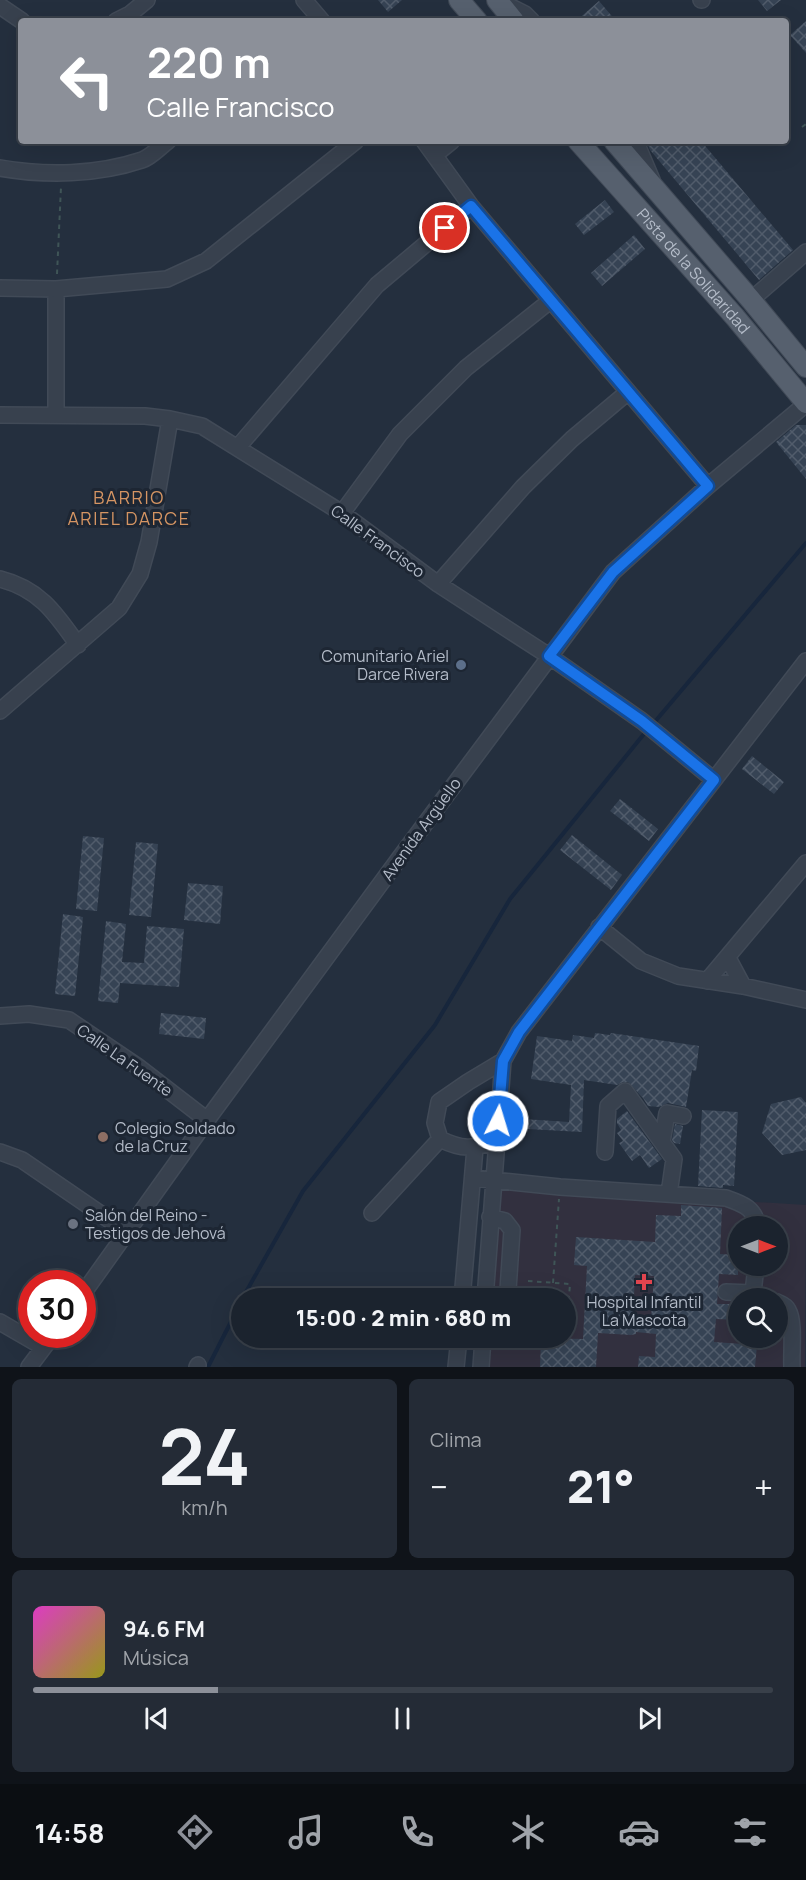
<!DOCTYPE html>
<html lang="es">
<meta charset="utf-8">
<style>
:root{--surface:#1b232e;--page:#242b36;--text:#f1f3f6;--muted:#a0a4aa;--line:#39404a;--accent:#8c9099}
body{margin:0;font-family:Manrope,sans-serif;background:var(--page);color:var(--text);height:100vh;display:flex;flex-direction:column;font-size:22px;white-space:nowrap}
*{box-sizing:border-box;margin:0}
p{font-size:20px;color:var(--muted)}
.icon{flex:none;width:33px;height:33px;fill:none;stroke:currentColor;stroke-width:2;stroke-linecap:round;stroke-linejoin:round}
.map{position:relative;height:1367px;overflow:hidden}
.sheet{display:flex;flex-direction:column;gap:12px;padding:12px;background:#0f1319;flex:1}
.sheet>*{flex:none}
.banner{position:absolute;left:18px;top:18px;width:771px;height:126px;border-radius:6px;box-shadow:0 6px 24px #0002,0 0 0 2px var(--line);background:#8c9099;color:#fff;overflow:hidden}
.needle{width:39px;rotate:90deg}
.fabs{position:absolute;left:728px;top:1216px;display:grid;gap:12px}
.fabs a{display:grid;place-items:center;width:60px;height:60px;border-radius:50%;background:var(--surface);box-shadow:0 6px 24px #0002,0 0 0 2px var(--line);font-size:30px}
.speed{position:absolute;left:18px;top:1270px;display:flex;gap:12px;font-size:30px;font-weight:700;text-align:center}
.speed>*{display:grid;place-content:center;width:78px;height:78px;border-radius:50%;background:var(--surface);box-shadow:0 6px 24px #0002,0 0 0 2px var(--line);line-height:1}
.speed .limit{border:9px solid #d22;background:#fff;color:#111}
.pin{position:absolute;display:grid;place-items:center;width:51px;height:51px;color:#fff;margin:-26px;border:3px solid #fff;border-radius:50%;box-shadow:0 2px 6px #0007}
.me{position:absolute;width:66px;margin:-33px;rotate:5deg;stroke-linejoin:round;filter:drop-shadow(0 0 4px #0008)}
.turn{display:flex;align-items:center;gap:21px;height:126px;padding:0 30px;font-size:27px}
.turn .icon{width:78px;height:78px;stroke-width:2.5}
.turn b{display:block;font-size:42px;line-height:51px}
.big{font-size:45px;font-weight:800;line-height:1.1}
.sheet .widget{flex:1;display:flex;flex-direction:column;justify-content:center;gap:9px;min-width:0;padding:0 21px;border-radius:9px;background:var(--page)}
.sheet .dial{align-items:center;gap:0}
.dial b{font-size:78px;line-height:1}
.song{display:flex;align-items:center;gap:18px}
.cover{width:72px;height:72px;border-radius:9px;background:linear-gradient(135deg,hsl(310 70% 55%),hsl(60 70% 35%))}
.played{height:6px;border-radius:3px;background:linear-gradient(90deg,var(--accent) 25%,var(--line) 25%)}
.keys{display:flex;justify-content:space-around;direction:ltr}
.heat{display:flex;justify-content:space-between;align-items:center;font-size:33px;direction:ltr}
.sheet .tiles{flex:1;display:grid;gap:12px;grid-template-columns:1fr 1fr}
.widget:last-child{grid-column:span 2}
.trip{position:absolute;left:231px;top:1288px;width:345px;height:60px;border-radius:30px;background:var(--surface);box-shadow:0 6px 24px #0002,0 0 0 2px var(--line);font-weight:800;line-height:60px;text-align:center}
.menu{display:flex;height:96px;justify-content:space-around;align-items:center;background:#0b0e12;color:var(--muted)}
.menu .icon{width:42px;height:42px}
.menu .current{color:var(--accent)}
.menu b{font-size:27px;color:var(--text)}
.map>svg:first-child{display:block}
.medical{fill:#32303f;fill-rule:evenodd}
.lines{fill:none;stroke-linecap:round;stroke-linejoin:round}
.stream{stroke:#17263c;stroke-width:4}
.building{fill:url(#building-cross-hatch);fill-rule:evenodd}
.minor-casing{stroke:#414a57;stroke-width:18}
.major-casing{stroke:#414a57;stroke-width:22}
.path{stroke:#3f5557;stroke-width:2;stroke-dasharray:4.5 4.5;stroke-linecap:butt}
.minor{stroke:#38414e;stroke-width:15}
.major{stroke:#56606e;stroke-width:20}
.route-casing{stroke:#114b97;stroke-width:15}
.route{stroke:#1a73e8;stroke-width:10}
.service-dot{fill:#5c6f8a;stroke:#1d2633;stroke-width:2}
.education-dot{fill:#8d6e63;stroke:#1d2633;stroke-width:2}
.worship-dot{fill:#6b7280;stroke:#1d2633;stroke-width:2}
.health-dot{fill:#e0444e;stroke:#1d2633;stroke-width:2}
.labels{text-anchor:middle;dominant-baseline:central;stroke-width:6;stroke-linejoin:round;paint-order:stroke}
.street-label{font-size:16px;fill:#b4bcc9;stroke:#1d2633}
.poi-label{font-size:16px;fill:#b4bcc9;stroke:#1d2633;text-anchor:start}
.neighbourhood-label{font-size:18px;letter-spacing:1.5px;fill:#d59563;stroke:#1d2633}
</style>
<div class="map">
<svg width="806" height="1367" viewBox="0 0 806 1367">
<defs>
<pattern id="building-cross-hatch" width="8" height="8" patternUnits="userSpaceOnUse" patternTransform="scale(1.5)"><rect width="8" height="8" fill="#364354"/><path d="M0 0l8 8M0 8l8-8" fill="none" stroke="#515c6b"/></pattern>
</defs>
<rect width="100%" height="100%" fill="#242f3e"/>
<path class="medical" d="M489 1186 806 1205 805 1367H477L478 1338H566V1299H481ZM738 1227H777V1266H738ZM738 1299H777V1338H738Z"/>
<g class="lines">
<path class="stream" d="M653 724 806 543
M242 1299 303 1191 435 1025 510 899 648 729
M208 1367 242 1300"/>
</g>
<path class="building" d="M378 0H402L388 12Z
M758 0H781L767 11Z
M599 1 616 21H576Z
M806 21V53L790 35Z
M646 141H701L793 250 759 280 650 150Z
M605 200 614 212 584 235 575 224Z
M634 235 645 249 602 286 591 273Z
M796 425H806V479L776 442Z
M752 756 784 782 774 794 742 769Z
M620 799 658 829 649 841 610 811Z
M572 835 622 875 611 890 560 850Z
M83 836 104 838 97 911 76 909Z
M136 842 158 844 151 917 129 915Z
M188 883 223 886 220 924 184 920Z
M63 914 83 917 75 996 55 994Z
M106 921 126 924 122 962 144 963 147 926 184 929 179 987 120 983 118 1003 98 1001Z
M161 1013 206 1018 204 1039 159 1034Z
M595 1033 610 1035 611 1033 699 1046 696 1071 692 1070 686 1107 668 1103 659 1107 648 1106 643 1098 628 1082H623L617 1085 584 1080 582 1132 510 1128 511 1105 523 1106V1119L569 1122 571 1085 531 1079 537 1036 572 1041 573 1035 594 1038Z
M801 1097 806 1103V1150L782 1155 762 1133 771 1104Z
M702 1110 738 1112 734 1186 723 1185V1188L698 1186Z
M627 1111 662 1159 649 1168 640 1155 632 1161 619 1143 623 1141 617 1133 621 1130 617 1123V1119Z
M675 1124 683 1126 680 1144 674 1143 672 1140Z
M681 1205 722 1208 720 1254 738 1255V1275L719 1274 717 1304H738V1320L716 1319 714 1342 757 1345 755 1367H638L639 1356 655 1357 656 1334 636 1332V1334L631 1335 598 1333 596 1367H540L541 1338 583 1339 587 1266 574 1265 576 1237 655 1242 656 1215 681 1216ZM635 1275 654 1276 651 1318 633 1317Z"/>
<g class="lines">
<g class="minor-casing">
<path id="minor" d="M304 0 322 21
M701 0H702
M499 1 525 14 532 21
M0 6 22 21
M116 21 130 14 147 0
M424 141 471 206 708 486
M634 141 638 147 652 180
M436 154 452 141
M0 168C46 176 97 175 142 160 151 157 160 147 168 141
M0 288 56 289 167 279 206 261 356 141
M751 300 806 252
M0 415 145 416 170 419 202 426 342 513 438 584 549 656 642 721 714 780
M56 415V289
M238 447 377 285 471 206
M342 513 400 434 466 368 550 301
M0 579C40 589 56 614 78 645
M438 584 523 487 572 439 628 392
M0 711 119 608 140 574 149 542 170 419
M599 927 641 961 678 976 743 986 806 1000
M728 958 743 986
M707 981 806 863
M0 1016 29 1014 69 1020 137 1066 207 1120
M496 1141C473 1149 462 1150 440 1139L435 1123 439 1102 468 1082 503 1061
M662 1142 667 1113 683 1116
M0 1152 22 1160 127 1232
M605 1152 608 1106 625 1091 674 1159 669 1194
M473 1178 560 1187 726 1198C743 1204 755 1208 758 1227
M372 1213 440 1139
M726 1292 753 1293 756 1266
M82 1295 207 1120 398 860 613 572 708 486 806 404
M485 1297 504 1294 508 1290 512 1230 505 1221 490 1217
M462 1299 475 1148
M485 1299 503 1061 519 1032 806 661
M777 1302C781 1304 786 1305 788 1310 795 1322 791 1352 792 1367
M0 1322 43 1347
M29 1367 53 1335
M197 1367 198 1365
M456 1367 459 1338
M481 1367 483 1338"/>
</g>
<g class="major-casing">
<g id="major">
<path d="M459 0 477 21"/>
<path d="M497 0 514 21"/>
<path id="s1" d="M578 141 735 317 806 403"/>
<path d="M614 141 751 300 806 367"/>
</g>
</g>
<path class="path" d="M802 127 806 124
M57 274 61 187
M528 1281 570 1284 566 1334
M553 1283 559 1199"/>
<use href="#minor" class="minor"/>
<use href="#major" class="major"/>
</g>
<g class="lines">
<g class="route-casing">
<path id="route" d="M445 228 471 206 708 486 613 572 549 656 642 721 714 780 519 1032 503 1061 498 1121"/>
</g>
<use href="#route" class="route"/>
</g>
<circle class="service-dot" cx="461" cy="665" r="6"/>
<circle class="education-dot" cx="103" cy="1137" r="6"/>
<circle class="worship-dot" cx="73" cy="1224" r="6"/>
<path class="health-dot" d="M641 1273h6v6h6v6h-6v6h-6v-6h-6v-6h6z"/>
<g class="labels">
<g class="street-label">
<text stroke="none"><textPath href="#s1" startOffset="174">Pista de la Solidaridad</textPath></text>
<text transform="translate(378 541) rotate(36)">Calle Francisco</text>
<text transform="translate(421 829) rotate(-54)">Avenida Argüello</text>
<text transform="translate(125 1060) rotate(35)">Calle La Fuente</text>
</g>
<g class="poi-label">
<text x="449" y="656" text-anchor="end">Comunitario Ariel<tspan x="449" dy="18">Darce Rivera</tspan></text>
<text x="115" y="1128">Colegio Soldado<tspan x="115" dy="18">de la Cruz</tspan></text>
<text x="85" y="1215">Salón del Reino -<tspan x="85" dy="18">Testigos de Jehová</tspan></text>
<text x="644" y="1302" text-anchor="middle">Hospital Infantil<tspan x="644" dy="18">La Mascota</tspan></text>
</g>
<g class="neighbourhood-label">
<text x="129" y="497">BARRIO<tspan x="129" dy="21">ARIEL DARCE</tspan></text>
</g>
</g>
</svg>
<div class="fabs">
<a><svg class="needle" viewBox="-14 -14 28 28"><path d="M0-13l5 13h-10z" fill="#e53935"/><path d="M0 13l5-13h-10z" fill="#a0a4aa"/></svg></a>
<a><svg class="icon" aria-label="search" viewBox="0 0 24 24"><circle cx="10" cy="10" r="6"/><path d="M15 15l6 6"/></svg></a>
</div>
<div class="speed"><div class="limit">30</div></div>
<div class="pin" style="left:445px;top:228px;background:#d93025"><svg class="icon" aria-label="arrive" viewBox="0 0 24 24"><path d="M6 21V4h12l-3 4 3 4H6"/></svg></div>
<svg class="me" style="left:498px;top:1121px" viewBox="-20 -20 40 40"><circle r="17" fill="#1a73e8" stroke="#fff" stroke-width="3"/><path d="M0-11L8 9 0 5-8 9z" fill="#fff"/></svg>
<div class="trip">15:00 · 2 min · 680 m</div>
<div class="banner">
<div class="turn"><svg class="icon" aria-label="left" viewBox="0 0 24 24"><path d="M17 20v-9H6M10 6l-5 5 5 5"/></svg><div><b>220 m</b>Calle Francisco</div></div>
</div>
</div>
<section class="sheet">
<div class="tiles">
<div class="widget dial"><b>24</b><p>km/h</p></div>
<div class="widget"><p>Clima</p>
<div class="heat"><a>−</a><b class="big">21°</b><a>+</a></div>
</div>
<div class="widget">
<div class="song"><i class="cover"></i><div><b>94.6 FM</b><p>Música</p></div></div>
<div class="played"></div>
<div class="keys"><svg class="icon" aria-label="previous" viewBox="0 0 24 24"><path d="M18 5L8 12l10 7zM5 5v14"/></svg><svg class="icon" aria-label="pause" viewBox="0 0 24 24"><path d="M8 5v14M16 5v14"/></svg><svg class="icon" aria-label="next" viewBox="0 0 24 24"><path d="M6 5l10 7-10 7zM19 5v14"/></svg></div>
</div>
</div>
</section>
<nav class="menu">
<b>14:58</b>
<svg class="icon current" aria-label="directions" viewBox="0 0 24 24"><path d="M12 3l9 9-9 9-9-9zM9 14v-3h6M13 9l2 2-2 2"/></svg>
<svg class="icon" aria-label="music" viewBox="0 0 24 24"><path d="M9 18V5l10-2v13"/><circle cx="6" cy="18" r="3"/><circle cx="16" cy="16" r="3"/></svg>
<svg class="icon" aria-label="phone" viewBox="0 0 24 24"><path d="M5 4h4l2 5-3 2q2 4 5 5l2-3 5 2v4C11 20 4 13 5 4z"/></svg>
<svg class="icon" aria-label="climate" viewBox="0 0 24 24"><path d="M12 3v18M4 7l16 10M4 17L20 7"/></svg>
<svg class="icon" aria-label="car" viewBox="0 0 24 24"><path d="M5 17H2v-5l4-1 3-4h7l3 4 3 1v5h-3M9 17h6M6 11h13"/><circle cx="7" cy="17" r="2"/><circle cx="17" cy="17" r="2"/></svg>
<svg class="icon" aria-label="filters" viewBox="0 0 24 24"><path d="M4 7h16M4 17h16"/><circle cx="9" cy="7" r="2"/><circle cx="15" cy="17" r="2"/></svg>
</nav>
